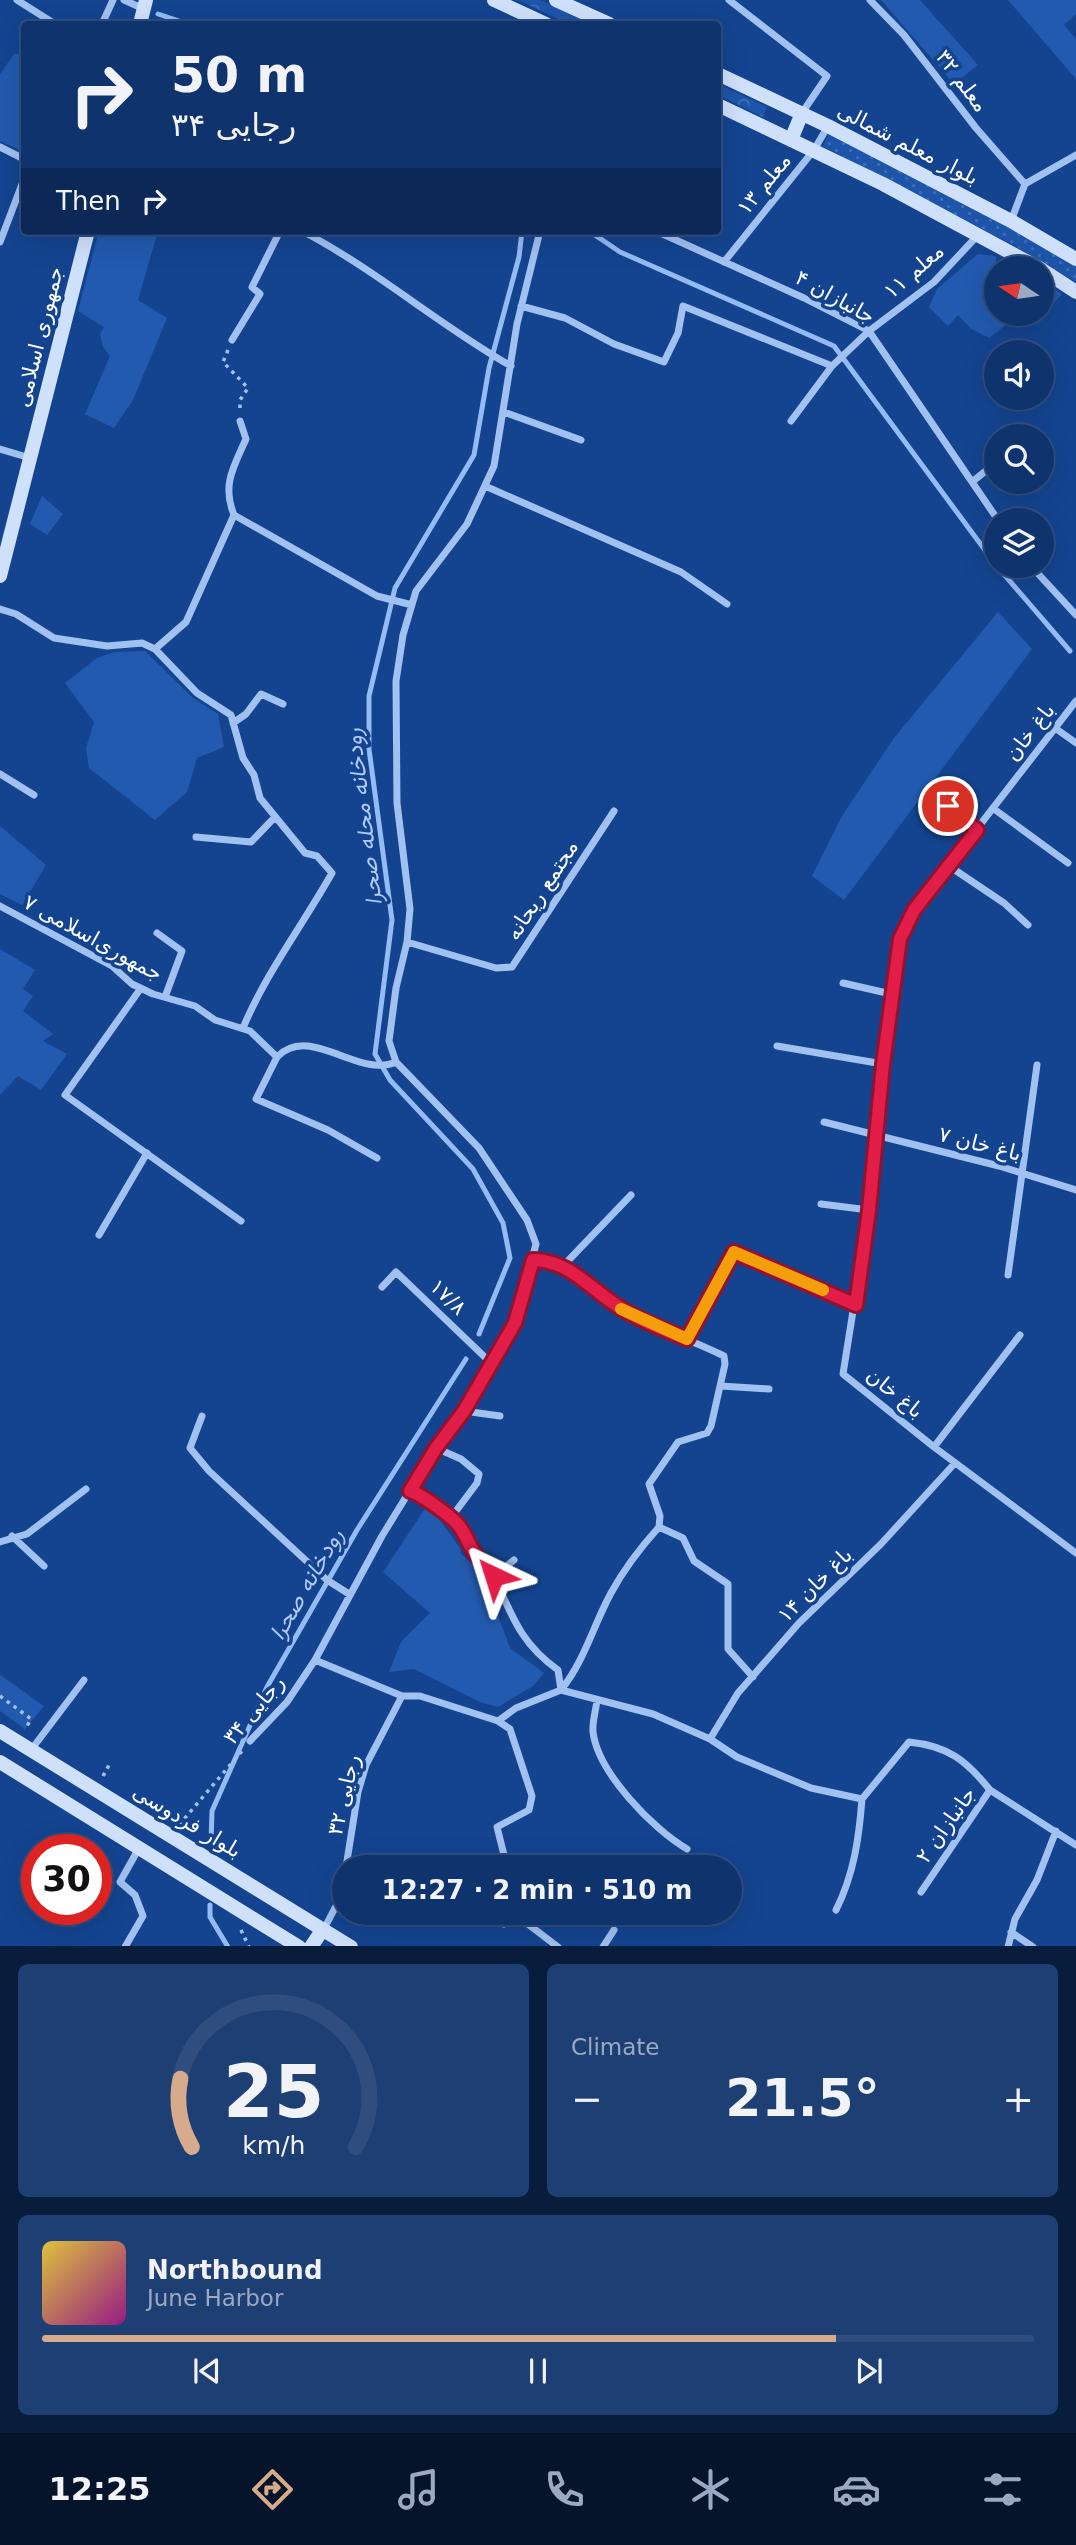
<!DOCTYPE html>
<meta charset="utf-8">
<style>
:root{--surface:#0f336c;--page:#1d3f74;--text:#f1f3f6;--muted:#9baac2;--line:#2f4e7f;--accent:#d6ab8b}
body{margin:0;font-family:"DejaVu Sans",Vazirmatn,sans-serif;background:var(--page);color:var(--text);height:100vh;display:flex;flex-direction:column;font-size:26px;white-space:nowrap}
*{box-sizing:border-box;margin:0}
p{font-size:23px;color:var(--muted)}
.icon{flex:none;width:38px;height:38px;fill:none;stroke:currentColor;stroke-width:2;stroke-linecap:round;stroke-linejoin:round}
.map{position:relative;height:1946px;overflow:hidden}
.sheet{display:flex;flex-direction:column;gap:18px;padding:18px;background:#081c3b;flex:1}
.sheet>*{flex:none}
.banner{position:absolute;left:21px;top:21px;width:700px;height:214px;border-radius:7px;box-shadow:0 7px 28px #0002,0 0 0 2px var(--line);background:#0f336c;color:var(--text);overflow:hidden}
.needle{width:46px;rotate:283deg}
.buttons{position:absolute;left:984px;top:256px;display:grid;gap:14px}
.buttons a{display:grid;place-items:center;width:70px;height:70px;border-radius:50%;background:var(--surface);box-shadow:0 7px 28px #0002,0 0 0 2px var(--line);font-size:35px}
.speed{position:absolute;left:21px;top:1834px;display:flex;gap:14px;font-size:35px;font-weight:700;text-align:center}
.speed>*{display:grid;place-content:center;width:91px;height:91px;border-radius:50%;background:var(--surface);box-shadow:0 7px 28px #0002,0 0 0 2px var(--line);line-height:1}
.speed .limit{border:10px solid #d22;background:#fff;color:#111}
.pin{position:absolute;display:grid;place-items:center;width:60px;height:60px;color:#fff;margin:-30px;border:4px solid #fff;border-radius:50%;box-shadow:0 2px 7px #0007}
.me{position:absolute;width:77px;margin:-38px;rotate:319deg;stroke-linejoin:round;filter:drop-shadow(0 0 5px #0008)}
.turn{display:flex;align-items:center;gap:24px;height:147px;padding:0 35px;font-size:32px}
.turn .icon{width:91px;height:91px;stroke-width:2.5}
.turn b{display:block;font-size:49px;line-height:60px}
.then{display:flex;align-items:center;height:66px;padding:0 35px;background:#0003;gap:14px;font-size:26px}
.big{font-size:52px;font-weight:800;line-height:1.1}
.sheet .card{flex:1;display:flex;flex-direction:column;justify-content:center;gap:10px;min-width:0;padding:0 24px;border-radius:10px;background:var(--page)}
.sheet .dial{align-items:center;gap:0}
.dial svg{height:182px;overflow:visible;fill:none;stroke:var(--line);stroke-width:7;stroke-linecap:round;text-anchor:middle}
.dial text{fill:var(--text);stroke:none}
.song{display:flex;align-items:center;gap:21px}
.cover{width:84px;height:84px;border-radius:10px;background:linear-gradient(135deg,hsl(50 70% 55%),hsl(310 70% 35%))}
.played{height:7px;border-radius:4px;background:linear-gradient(90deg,var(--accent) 80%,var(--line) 80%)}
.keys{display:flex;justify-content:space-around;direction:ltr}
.heat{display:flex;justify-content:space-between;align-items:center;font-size:38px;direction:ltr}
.sheet .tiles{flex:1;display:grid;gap:18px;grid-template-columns:1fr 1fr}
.card:last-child{grid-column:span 2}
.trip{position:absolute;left:332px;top:1855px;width:410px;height:70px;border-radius:35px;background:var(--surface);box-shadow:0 7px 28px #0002,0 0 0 2px var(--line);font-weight:800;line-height:70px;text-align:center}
.menu{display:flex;height:112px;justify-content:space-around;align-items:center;background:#06142b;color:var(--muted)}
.menu .icon{width:49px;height:49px}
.menu .selected{color:var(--accent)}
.menu b{font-size:32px;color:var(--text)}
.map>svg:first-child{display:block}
.grass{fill:url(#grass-dots)}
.forest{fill:url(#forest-crowns)}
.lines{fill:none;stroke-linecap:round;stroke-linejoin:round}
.stream{stroke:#93bbf4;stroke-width:5}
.building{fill:#225aaf}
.path{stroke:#a1c1f1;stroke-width:3.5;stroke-dasharray:3.5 5;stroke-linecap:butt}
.street{stroke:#a1c1f1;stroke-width:7}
.secondary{stroke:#cfe0fb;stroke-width:14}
.route-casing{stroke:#92132f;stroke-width:18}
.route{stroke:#e11d48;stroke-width:12}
.slow{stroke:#f59e0b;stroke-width:12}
.labels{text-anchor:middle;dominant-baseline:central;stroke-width:7;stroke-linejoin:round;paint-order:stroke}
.street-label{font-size:21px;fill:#fff;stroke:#144490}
.water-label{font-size:23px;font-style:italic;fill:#adcbf8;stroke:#144490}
</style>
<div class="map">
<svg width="1076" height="1947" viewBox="0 0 1076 1947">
<defs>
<pattern id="grass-dots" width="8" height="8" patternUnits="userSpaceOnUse" patternTransform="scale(1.75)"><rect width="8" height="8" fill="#1c55aa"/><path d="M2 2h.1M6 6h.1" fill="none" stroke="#3e6eb7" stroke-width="1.8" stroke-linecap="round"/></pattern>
<pattern id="forest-crowns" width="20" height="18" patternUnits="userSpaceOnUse" patternTransform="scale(1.75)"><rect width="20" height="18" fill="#1c55aa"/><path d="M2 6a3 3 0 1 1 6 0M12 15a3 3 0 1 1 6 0" fill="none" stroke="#3e6eb7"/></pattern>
</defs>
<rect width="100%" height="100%" fill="#144490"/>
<path class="grass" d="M829 134 1025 236 1076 266V282L1017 247 823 146Z"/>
<path class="forest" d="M518 0H540L592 24H569Z
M718 84 767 107 763 117 718 95Z"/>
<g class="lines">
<path class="stream" d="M158 14 188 24
M589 231 620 252 834 346 996 565
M996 565 1070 651
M479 1334 510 1258 503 1223 473 1169 390 1080 375 1054 392 920 369 749V696L395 588 474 455 489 368 519 257 522 231
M211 1842 212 1811 267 1687 357 1530 466 1359
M210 1905V1917L228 1947"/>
</g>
<path class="building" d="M881 0H920L978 65 954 84Z
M1008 0H1076V14L1064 25 1076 39V79Z
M14 54H24V152L0 141V74Z
M99 231H158L138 300 167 318 133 400 114 428 85 414 110 356 103 347 100 334 104 327 78 311Z
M978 254 996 256V313H1021L989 338 970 328 958 315 948 326 929 307 937 289Z
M1041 281 1062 294 1041 317Z
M42 496 63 514 47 535 30 524Z
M998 612 1032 649 844 900 812 876 842 816 894 738Z
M145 651 193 698 218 714 224 747 197 758 187 792 155 820 89 768 86 748 94 722 65 683 97 658 114 652Z
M0 826 46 865 22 905 0 894Z
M0 949 35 970 23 989 33 996 23 1011 53 1034 43 1041 67 1054 41 1090 18 1076 0 1095Z
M426 1507 435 1513 460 1548 461 1554 482 1572 510 1648 544 1673 533 1686 498 1707 480 1702 414 1669 389 1672 401 1642 430 1613 383 1572Z
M0 1675 44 1706 25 1729 0 1711Z"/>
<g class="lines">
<path class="path" d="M228 350 223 362 248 388 240 400V412
M0 1696 31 1719 25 1730
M103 1776 109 1765
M179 1825 242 1751
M241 1930 249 1947"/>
<path class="street" d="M17 0 55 24
M124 0 144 9
M729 0 827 76 802 113
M870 0 904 35 976 128 1025 184
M102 24 113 0
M0 147 24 159
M1011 221 1025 184 1076 155
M302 231C375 269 439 325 511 366
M656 231 804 298 869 331 998 520
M0 242 24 179
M724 262 814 150 828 126
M521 306 565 318 614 344 664 362 678 333 683 306 832 366 791 421
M232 340 260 294 252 287 280 231
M832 366 869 331 934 282 979 234
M504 412 581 440
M240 421 246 439C233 468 222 485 234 515L377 596 412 605
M0 449 30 458
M972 482 993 465
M485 486 681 572 727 604
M1030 565 1076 615
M0 609 16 614 54 638 107 646 142 643 155 649 186 622 234 515
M155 649 197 693 231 715 243 758 254 775 260 798 305 853 317 856 332 873C302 926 266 973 243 1028
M1076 701 914 910 900 939 891 994 869 1210 843 1374 934 1447 1076 1553
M233 723 246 714 261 694 283 704
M1055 728 1076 743
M0 774 34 795
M933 794 977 830
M994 809 1068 863
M196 837 251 842 275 817
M949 866 1004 903 1028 925
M0 906 112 966 132 984 153 994 195 1006 215 1020 250 1031 277 1057C310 1023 358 1079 396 1062
M157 933 182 951 165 997
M407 942 496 968 512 967 614 811
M843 983 891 994
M141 988 65 1095 241 1221
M777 1046 883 1064
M277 1057 256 1099 328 1130 377 1158
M824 1122 999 1166 1076 1190
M821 1204 869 1210
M99 1235 147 1153
M533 1260C569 1260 591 1290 621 1308 653 1328 690 1339 724 1356L725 1364 711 1426 707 1433 678 1442 649 1484 660 1516 659 1527
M563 1266 631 1195
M1008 1275 1037 1065
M382 1287 396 1272 490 1362
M687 1339 734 1252 856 1305
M721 1386 769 1389
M464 1411 500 1416
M202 1416 190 1448 209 1471 327 1580 349 1594
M934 1447 1020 1335
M436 1448 461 1459 479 1474 477 1483 450 1519
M409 1491C421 1494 454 1518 460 1527 471 1543 472 1559 491 1566L494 1576
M12 1536 44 1566
M0 1542 27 1534 86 1489
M514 1560 494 1576C512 1616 521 1644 558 1670L561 1690
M315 1660 402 1696H420L498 1721 516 1708 561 1690 653 1714 710 1739 737 1757 811 1788 862 1799 909 1742C948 1746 966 1760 990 1790
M561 1690C585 1660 593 1626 611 1593 624 1569 641 1547 659 1527L683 1538 694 1561 728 1584V1649L753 1677
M597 1700C596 1710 592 1722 593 1732 598 1773 654 1830 687 1849
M498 1721 510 1729 532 1796 529 1810 497 1827 507 1867
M710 1739 738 1693 799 1623 881 1544 955 1463
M250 1741 287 1702 315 1660 382 1536 436 1448 464 1411 515 1323 536 1244 527 1220 479 1148 396 1062 389 1041 396 988 407 942 410 909 397 803 396 681 403 635 416 591 467 524 494 466 517 324 540 231
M31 1750 84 1680
M346 1867 358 1792 366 1765 402 1696
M418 1867 426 1857
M921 1892 990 1790 1076 1845
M836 1910C854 1874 859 1838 862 1799
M482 1913 504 1924 520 1918 522 1913
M520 1918 558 1947
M324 1929 337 1904 345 1871
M1011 1932 1033 1947
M125 1947 143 1916 135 1895 120 1882 139 1848
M603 1947 614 1930
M1008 1947 1015 1919 1037 1880 1056 1831"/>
<path class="secondary" d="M494 0 546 24
M556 0 609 24
M140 24 146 0
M718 74 828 126 1011 221 1076 259
M718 105 883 184 1039 268
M791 140 802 113
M1041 269 1076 292
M0 576 88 231
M0 1731 351 1947
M0 1762 299 1947
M311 1947 323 1929"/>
</g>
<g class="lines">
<g class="route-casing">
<path id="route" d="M494 1576 491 1566C472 1559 471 1543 460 1527 454 1518 421 1494 410 1491L436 1448 464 1411 515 1323 533 1260C570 1260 592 1291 622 1309 642 1321 665 1330 687 1339L734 1252 856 1305 869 1210 883 1064 900 939 914 910 977 830 948 806"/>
</g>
<use href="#route" class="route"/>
<path class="slow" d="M621 1309 687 1339 734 1252 823 1290"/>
</g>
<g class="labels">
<g class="street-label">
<text transform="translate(962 81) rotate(53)">معلم ۳۲</text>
<text transform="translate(908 144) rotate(27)">بلوار معلم شمالی</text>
<text transform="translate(764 184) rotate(-51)">معلم ۱۳</text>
<text transform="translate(914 271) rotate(-41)">معلم ۱۱</text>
<text transform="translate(835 297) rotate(29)">جانبازان ۴</text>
<text transform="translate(39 337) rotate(-76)">جمهوری اسلامی</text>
<text transform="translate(1030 732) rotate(-52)">باغ خان</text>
<text transform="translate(542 890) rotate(-57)">مجتمع ریحانه</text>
<text transform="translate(93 938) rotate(29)">جمهوری‌اسلامی ۷</text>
<text transform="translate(980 1144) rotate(14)">باغ خان ۷</text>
<text transform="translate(448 1297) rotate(44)">۱۷/۸</text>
<text transform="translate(895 1393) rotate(39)">باغ خان</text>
<text transform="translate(815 1585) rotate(-45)">باغ خان ۱۴</text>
<text transform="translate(254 1710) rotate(-50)">رجایی ۳۴</text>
<text transform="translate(344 1795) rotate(-77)">رجایی ۳۲</text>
<text transform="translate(187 1821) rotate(31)">بلوار فردوسی</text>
<text transform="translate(946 1825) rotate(-55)">جانبازان ۲</text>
</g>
<g class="water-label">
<text transform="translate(363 817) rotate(-97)">رودخانه محله صحرا</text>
<text transform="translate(306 1584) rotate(-60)">رودخانه صحرا</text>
</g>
</g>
</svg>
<div class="buttons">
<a><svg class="needle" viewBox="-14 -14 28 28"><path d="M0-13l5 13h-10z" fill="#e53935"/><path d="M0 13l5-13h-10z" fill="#9baac2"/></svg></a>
<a><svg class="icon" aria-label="sound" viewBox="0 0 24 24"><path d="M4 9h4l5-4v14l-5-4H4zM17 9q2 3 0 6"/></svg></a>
<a><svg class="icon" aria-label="search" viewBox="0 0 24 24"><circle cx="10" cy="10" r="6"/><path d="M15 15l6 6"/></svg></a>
<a><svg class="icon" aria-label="layers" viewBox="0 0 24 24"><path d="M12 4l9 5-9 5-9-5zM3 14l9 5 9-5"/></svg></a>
</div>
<div class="speed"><div class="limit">30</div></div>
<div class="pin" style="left:948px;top:806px;background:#d93025"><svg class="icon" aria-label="arrive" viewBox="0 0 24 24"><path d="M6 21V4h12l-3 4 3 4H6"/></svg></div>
<svg class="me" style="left:494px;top:1576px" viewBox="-20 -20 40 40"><path d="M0-17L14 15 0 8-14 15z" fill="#e11d48" stroke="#fff" stroke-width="4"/></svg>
<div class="trip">12:27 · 2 min · 510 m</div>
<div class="banner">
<div class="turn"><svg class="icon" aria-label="right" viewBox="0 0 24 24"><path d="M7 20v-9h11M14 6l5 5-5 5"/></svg><div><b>50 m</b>رجایی ۳۴</div></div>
<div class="then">Then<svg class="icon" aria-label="right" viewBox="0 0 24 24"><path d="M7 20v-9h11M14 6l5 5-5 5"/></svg></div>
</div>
</div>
<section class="sheet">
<div class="tiles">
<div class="card dial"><svg viewBox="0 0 100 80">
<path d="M14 69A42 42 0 1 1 86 69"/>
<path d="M14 69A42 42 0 0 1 9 39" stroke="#d6ab8b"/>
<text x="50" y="56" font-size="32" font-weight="700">25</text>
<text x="50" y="72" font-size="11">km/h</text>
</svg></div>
<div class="card"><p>Climate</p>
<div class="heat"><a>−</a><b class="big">21.5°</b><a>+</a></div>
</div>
<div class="card">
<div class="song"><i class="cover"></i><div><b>Northbound</b><p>June Harbor</p></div></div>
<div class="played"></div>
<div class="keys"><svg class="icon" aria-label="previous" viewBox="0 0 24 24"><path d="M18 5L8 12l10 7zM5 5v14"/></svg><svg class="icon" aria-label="pause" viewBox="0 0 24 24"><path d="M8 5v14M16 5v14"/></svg><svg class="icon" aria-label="next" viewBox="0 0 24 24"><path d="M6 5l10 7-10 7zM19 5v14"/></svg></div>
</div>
</div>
</section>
<nav class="menu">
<b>12:25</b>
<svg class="icon selected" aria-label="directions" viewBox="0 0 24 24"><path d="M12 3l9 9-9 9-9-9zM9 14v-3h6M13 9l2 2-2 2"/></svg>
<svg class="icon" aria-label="music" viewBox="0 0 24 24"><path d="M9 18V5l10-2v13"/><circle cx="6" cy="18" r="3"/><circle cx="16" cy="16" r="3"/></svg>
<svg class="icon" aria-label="phone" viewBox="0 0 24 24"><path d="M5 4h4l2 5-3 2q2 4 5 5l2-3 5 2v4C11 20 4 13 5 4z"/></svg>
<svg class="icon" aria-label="climate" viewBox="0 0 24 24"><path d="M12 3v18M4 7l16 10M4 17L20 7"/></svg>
<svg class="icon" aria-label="car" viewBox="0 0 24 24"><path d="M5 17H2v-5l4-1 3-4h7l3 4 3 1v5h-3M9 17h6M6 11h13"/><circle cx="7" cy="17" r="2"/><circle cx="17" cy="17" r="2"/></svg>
<svg class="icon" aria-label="filters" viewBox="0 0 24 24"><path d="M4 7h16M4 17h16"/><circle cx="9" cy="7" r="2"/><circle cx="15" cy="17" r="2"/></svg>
</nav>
